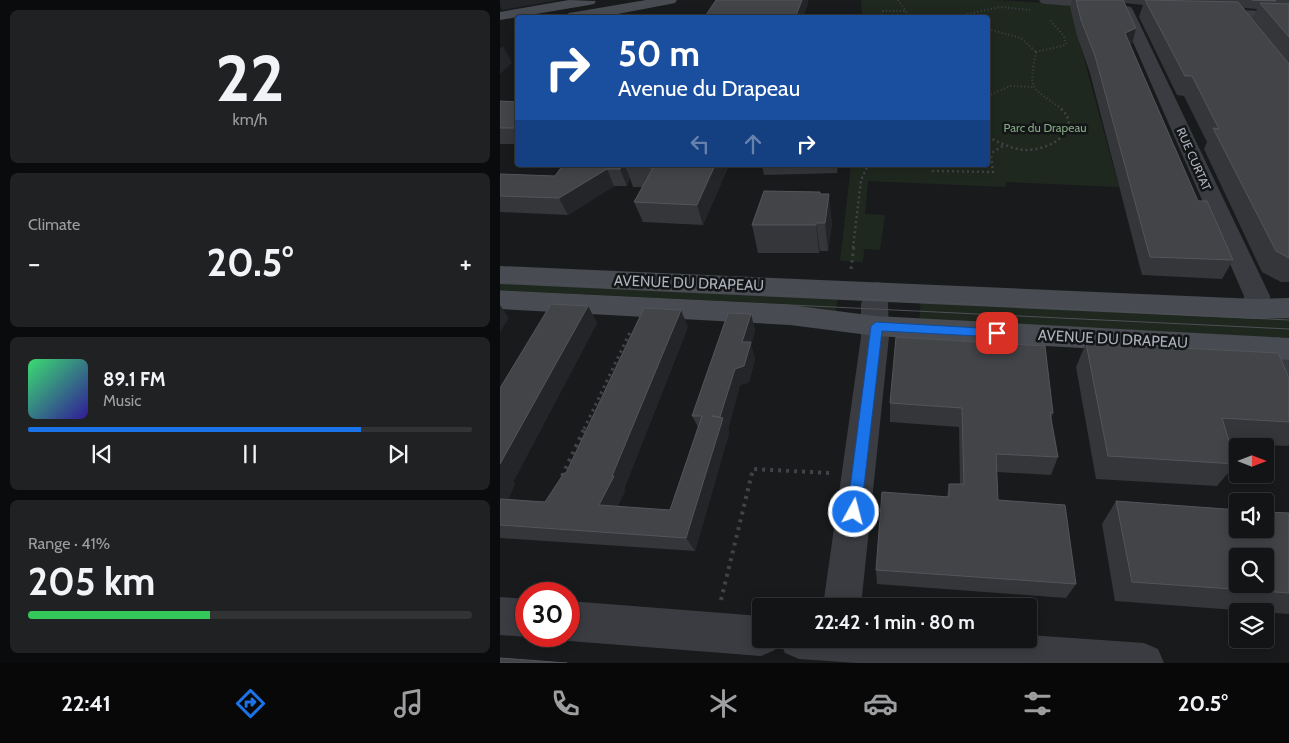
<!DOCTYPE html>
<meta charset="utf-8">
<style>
:root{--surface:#131415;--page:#202122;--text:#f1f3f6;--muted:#9d9ea0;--line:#323334;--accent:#1a73e8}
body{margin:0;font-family:Cabin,sans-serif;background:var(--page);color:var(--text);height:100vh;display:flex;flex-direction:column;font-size:19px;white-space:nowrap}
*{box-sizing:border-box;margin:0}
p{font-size:16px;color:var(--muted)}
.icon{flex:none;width:28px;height:28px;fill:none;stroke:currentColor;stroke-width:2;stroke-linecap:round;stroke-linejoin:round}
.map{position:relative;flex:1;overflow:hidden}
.drawer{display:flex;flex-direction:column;gap:10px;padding:10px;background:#0a0b0c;width:500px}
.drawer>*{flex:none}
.hud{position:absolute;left:15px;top:15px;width:475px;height:152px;border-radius:5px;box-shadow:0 2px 12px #0003,0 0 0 1px var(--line);background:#1a4fa0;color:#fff;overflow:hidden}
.needle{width:32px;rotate:90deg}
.fabs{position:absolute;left:729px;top:438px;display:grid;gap:10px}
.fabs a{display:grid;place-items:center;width:45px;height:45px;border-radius:5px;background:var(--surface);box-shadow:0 2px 12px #0003,0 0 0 1px var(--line);font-size:25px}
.speed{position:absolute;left:15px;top:582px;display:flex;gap:10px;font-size:25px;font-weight:700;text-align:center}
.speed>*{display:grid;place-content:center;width:65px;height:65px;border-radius:50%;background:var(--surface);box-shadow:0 2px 12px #0003,0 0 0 1px var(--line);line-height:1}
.speed .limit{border:8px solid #d22;background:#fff;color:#111}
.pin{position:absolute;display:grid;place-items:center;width:42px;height:42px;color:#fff;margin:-21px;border-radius:10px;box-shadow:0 2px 8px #0006}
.me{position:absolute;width:55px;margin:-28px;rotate:7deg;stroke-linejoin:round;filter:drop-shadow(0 0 4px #0008)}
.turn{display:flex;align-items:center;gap:18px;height:105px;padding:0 20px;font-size:22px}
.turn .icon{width:65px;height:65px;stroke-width:2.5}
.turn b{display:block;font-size:35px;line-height:42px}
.lanes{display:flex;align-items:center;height:48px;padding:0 20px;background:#0003;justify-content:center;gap:25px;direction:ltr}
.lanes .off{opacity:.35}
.big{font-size:38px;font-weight:700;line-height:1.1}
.drawer .tile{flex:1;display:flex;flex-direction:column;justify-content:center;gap:8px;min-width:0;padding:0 18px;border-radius:8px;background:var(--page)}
.drawer .dial{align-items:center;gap:0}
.dial b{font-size:65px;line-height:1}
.song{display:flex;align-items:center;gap:15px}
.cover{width:60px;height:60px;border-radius:8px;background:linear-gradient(135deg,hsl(140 70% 55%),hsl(250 70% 35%))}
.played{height:5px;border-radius:2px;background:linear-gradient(90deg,var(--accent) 75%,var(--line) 75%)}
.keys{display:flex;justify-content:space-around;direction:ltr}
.heat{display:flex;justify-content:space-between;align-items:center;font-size:28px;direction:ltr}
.charge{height:8px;border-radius:4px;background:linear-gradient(90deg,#34c759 41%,var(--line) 0)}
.trip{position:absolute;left:252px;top:598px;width:285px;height:50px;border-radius:5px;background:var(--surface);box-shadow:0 2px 12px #0003,0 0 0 1px var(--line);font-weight:700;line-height:50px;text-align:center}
.menu{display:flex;height:80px;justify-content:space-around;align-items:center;background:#080808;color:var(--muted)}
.menu .icon{width:35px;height:35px}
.menu .selected{color:var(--accent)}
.menu b{font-size:22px;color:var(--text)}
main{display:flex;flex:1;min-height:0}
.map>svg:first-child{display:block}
.green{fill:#1f281f}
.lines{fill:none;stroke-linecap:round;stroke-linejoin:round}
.path-far3{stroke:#404348;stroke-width:2;stroke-dasharray:1 2.5;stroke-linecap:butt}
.path-far2{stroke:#404348;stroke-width:2.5;stroke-dasharray:2 3;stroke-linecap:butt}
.path-far1{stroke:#404348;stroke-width:3;stroke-dasharray:2.5 4;stroke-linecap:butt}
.path{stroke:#404348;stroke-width:4;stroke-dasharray:3 5;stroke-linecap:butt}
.minor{fill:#3a3c41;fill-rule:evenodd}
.secondary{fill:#484b51;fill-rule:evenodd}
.tram{stroke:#4d5056;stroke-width:1}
.wall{fill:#35363a;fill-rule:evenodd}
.shaded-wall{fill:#242528}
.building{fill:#424448;stroke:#52555a;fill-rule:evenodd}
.route{fill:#1a73e8;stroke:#114b97}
.labels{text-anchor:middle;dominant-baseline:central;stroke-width:5;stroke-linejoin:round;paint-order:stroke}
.far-park-label{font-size:12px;fill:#82a981;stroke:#141517}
.far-street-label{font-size:12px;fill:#abb2bc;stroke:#141517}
.street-label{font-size:15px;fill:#abb2bc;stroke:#141517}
</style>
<main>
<section class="drawer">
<div class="tile dial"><b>22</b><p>km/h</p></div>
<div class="tile"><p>Climate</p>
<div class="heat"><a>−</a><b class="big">20.5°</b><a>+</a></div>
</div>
<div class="tile">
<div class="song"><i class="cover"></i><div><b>89.1 FM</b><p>Music</p></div></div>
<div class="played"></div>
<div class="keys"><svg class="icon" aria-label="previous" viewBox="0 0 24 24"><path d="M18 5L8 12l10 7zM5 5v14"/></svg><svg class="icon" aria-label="pause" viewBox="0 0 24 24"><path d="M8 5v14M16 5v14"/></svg><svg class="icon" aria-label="next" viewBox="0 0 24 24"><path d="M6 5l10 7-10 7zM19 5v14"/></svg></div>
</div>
<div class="tile"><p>Range · 41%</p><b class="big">205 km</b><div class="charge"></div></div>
</section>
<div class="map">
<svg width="789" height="663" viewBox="0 0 789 663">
<rect width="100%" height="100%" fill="#191a1c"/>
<path class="green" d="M361 0H494L569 4 619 187 506 182V187L368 181 365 214 385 215 380 250 364 249 363 262 340 261 351 165H488V18L362 17Z
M0 278 338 296 335 315 0 295Z
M421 298 789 317V343L419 324Z"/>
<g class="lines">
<path class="path-far3" d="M398 0 410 17
M411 16 445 18
M380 18 383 11H406
M450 18 500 7 530 10
M488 29 521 38 536 52
M536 52 566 45 564 36 549 19
M536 52C529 90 529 86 561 108
M488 96 510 86 534 87"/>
<path class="path-far2" d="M488 137C500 143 512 149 525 150 548 151 587 130 559 107
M488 155 503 146
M433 165V171L493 172 491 155
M353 248 361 180 368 165"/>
<path class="path-far1" d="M351 269 354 246
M84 429 131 330"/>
<path class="path" d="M62 476 85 427
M221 600 253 469 330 473"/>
<path class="minor" d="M539 0H602L615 2 617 5 615 8 610 9 546 4 541 3Z
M626 6 631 7 633 10 770 296 769 309 765 316 756 319 747 316 743 309 744 296 619 10 621 7Z
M712 9 789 12V20L707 16 705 13 707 10Z
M377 282 386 284 390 291 388 304 389 337 361 606H323L361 337V304L368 284Z
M778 337 789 342V386L779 382 764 348 768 340Z
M0 597 26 599V636H29L26 637 0 635Z
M69 601 261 616V639H529V635L644 643 658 649 664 663H357L299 659 285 653 279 640 275 650 261 656 69 641 59 636H69Z"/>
<path class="secondary" d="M69 0 96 1 94 4 89 5 0 20V12Z
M146 0H177L175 3 170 4 97 18H62L69 13Z
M0 266 756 299 789 298V318L756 319 0 284Z
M0 291 290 305 376 316 789 338V360L376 336 290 325 0 309Z"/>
<path class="tram" d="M0 281 789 320
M0 291 789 329"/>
</g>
<path class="wall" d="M572 0H789V282H781L762 272 704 149 707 142 684 96 677 95 639 17 643 5 625 3 636 28 632 44 630 45 698 201 733 260 722 279 642 275 590 73 577 36 570 7ZM744 8 757 9 753 19Z
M0 101 18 102V144H0Z
M63 165H229L203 225 143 222 134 202 143 187H133L130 178 127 186H114L68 215 0 212V174L55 176Z
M262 165H338L337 173 264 175Z
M321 194 332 222 328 251H320L319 253H258L252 225Z
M88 306 97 323 13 482 15 484 8 499 45 502 66 473 188 327 124 489 125 491 117 507 170 510 198 427 192 416 251 314 255 331 251 345 255 359 249 382 240 385 228 429 229 433 195 551 0 538V388Z
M586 343 789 378V445L787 446 729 443 736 464 717 486 596 479 576 367Z
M390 403 553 413 551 420 558 457 551 475 497 472 498 500 576 584 566 598 377 584 376 570 447 497 449 484H460L459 427 390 422Z
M616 501 789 513V614L615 601 602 524Z"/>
<path class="shaded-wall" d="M0 0H58L2 10 0 5Z
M302 0H308V4L303 18H295Z
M636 28 632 44 620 50 625 33Z
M3 46 12 63 0 74V49Z
M122 165H133L125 166 130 178 127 186 120 169Z
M215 165H229L203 225 197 205Z
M107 169 114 186 68 215 59 198Z
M329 194 332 222 328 251 325 223Z
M316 223 320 251 319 253 316 225Z
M0 305 9 318 0 332Z
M88 306 97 323 13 482 15 484 3 512 0 510V464Z
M181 310 188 327 124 489 125 491 110 519 99 505 112 476Z
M251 314 255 331 251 345 255 359 249 382 240 385 228 429 229 433 195 551 186 538 220 417Z"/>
<path class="building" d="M216 0H302L295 18H204Z
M576 0H623L636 28 625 33 698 201H707L733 260 650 257 595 56 581 20Z
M645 0 738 2 789 64V258L776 251 713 128 719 129 692 76H685Z
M752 0H775L776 1Z
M760 3 789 4V37Z
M0 101 18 102V128H0Z
M63 165H122L120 169H107L59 198 0 196V174L55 176Z
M126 165H215L197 205 134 202 153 168 125 166Z
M264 191 320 192V194H329L325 223H316V225H252Z
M51 304 88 306 0 464V388Z
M144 308 181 310 112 476H114L99 505 170 510 202 416H192L228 313 251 314 242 342H251L244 366 235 369 220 417 212 416 223 418 186 538 0 525V499L45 502 64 473H66Z
M396 337 545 346 553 413H550L558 457 496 454 498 500 565 505 576 584 376 570 382 492 449 497V484H464L462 408 390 403Z
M586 343 778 353 789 378V422L722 418 736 464 608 456Z
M616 501 738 510V529H765V512L789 513V593L632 582ZM738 556H765V584H738Z
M0 658 67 663H0Z"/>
<path class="route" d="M376 322 497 329 503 333 497 337 382 331 361 512 359 516 354 518 349 516 347 512 371 326Z"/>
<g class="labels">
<g class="far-park-label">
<text x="545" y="127">Parc du Drapeau</text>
</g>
<g class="far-street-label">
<text transform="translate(694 159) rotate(66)">RUE CURTAT</text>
</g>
<g class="street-label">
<text transform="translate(189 283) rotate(2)">AVENUE DU DRAPEAU</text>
<text transform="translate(613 339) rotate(3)">AVENUE DU DRAPEAU</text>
</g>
</g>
</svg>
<div class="fabs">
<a><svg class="needle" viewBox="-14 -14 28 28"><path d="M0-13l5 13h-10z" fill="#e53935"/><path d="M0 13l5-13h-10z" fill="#9d9ea0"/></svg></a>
<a><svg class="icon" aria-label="sound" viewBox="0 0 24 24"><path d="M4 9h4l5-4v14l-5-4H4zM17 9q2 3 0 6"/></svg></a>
<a><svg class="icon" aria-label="search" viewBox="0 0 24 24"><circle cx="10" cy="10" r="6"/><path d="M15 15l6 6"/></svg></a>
<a><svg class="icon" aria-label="layers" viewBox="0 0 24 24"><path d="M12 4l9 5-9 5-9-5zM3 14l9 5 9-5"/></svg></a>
</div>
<div class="speed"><div class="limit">30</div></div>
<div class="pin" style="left:497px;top:333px;background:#d93025"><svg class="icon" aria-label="arrive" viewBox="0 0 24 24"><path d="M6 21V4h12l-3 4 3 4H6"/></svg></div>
<svg class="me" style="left:354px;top:512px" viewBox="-20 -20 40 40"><circle r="17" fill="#1a73e8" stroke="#fff" stroke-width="3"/><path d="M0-11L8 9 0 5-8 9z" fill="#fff"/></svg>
<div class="trip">22:42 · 1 min · 80 m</div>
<div class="hud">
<div class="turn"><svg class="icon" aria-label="right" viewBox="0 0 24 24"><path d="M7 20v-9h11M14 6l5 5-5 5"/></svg><div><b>50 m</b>Avenue du Drapeau</div></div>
<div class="lanes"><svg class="icon off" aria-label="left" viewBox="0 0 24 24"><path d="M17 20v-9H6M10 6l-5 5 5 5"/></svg><svg class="icon off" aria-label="ahead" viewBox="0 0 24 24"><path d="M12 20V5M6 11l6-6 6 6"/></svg><svg class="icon" aria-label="right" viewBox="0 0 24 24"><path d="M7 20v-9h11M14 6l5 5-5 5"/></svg></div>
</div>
</div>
</main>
<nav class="menu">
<b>22:41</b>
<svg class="icon selected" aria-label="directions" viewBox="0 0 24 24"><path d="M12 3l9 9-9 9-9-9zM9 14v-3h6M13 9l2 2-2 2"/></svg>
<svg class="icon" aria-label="music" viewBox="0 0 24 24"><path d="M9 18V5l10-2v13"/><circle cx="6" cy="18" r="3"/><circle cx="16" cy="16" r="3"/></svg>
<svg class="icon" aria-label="phone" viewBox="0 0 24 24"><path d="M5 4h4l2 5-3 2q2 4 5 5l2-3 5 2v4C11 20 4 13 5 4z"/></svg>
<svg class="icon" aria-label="climate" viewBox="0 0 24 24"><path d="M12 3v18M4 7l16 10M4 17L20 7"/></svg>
<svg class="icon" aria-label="car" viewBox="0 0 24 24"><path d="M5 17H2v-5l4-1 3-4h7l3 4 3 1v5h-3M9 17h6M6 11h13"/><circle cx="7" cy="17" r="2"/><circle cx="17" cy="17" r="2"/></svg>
<svg class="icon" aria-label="filters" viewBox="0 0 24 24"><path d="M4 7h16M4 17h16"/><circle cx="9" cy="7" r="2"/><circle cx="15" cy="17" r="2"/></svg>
<b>20.5°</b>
</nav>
